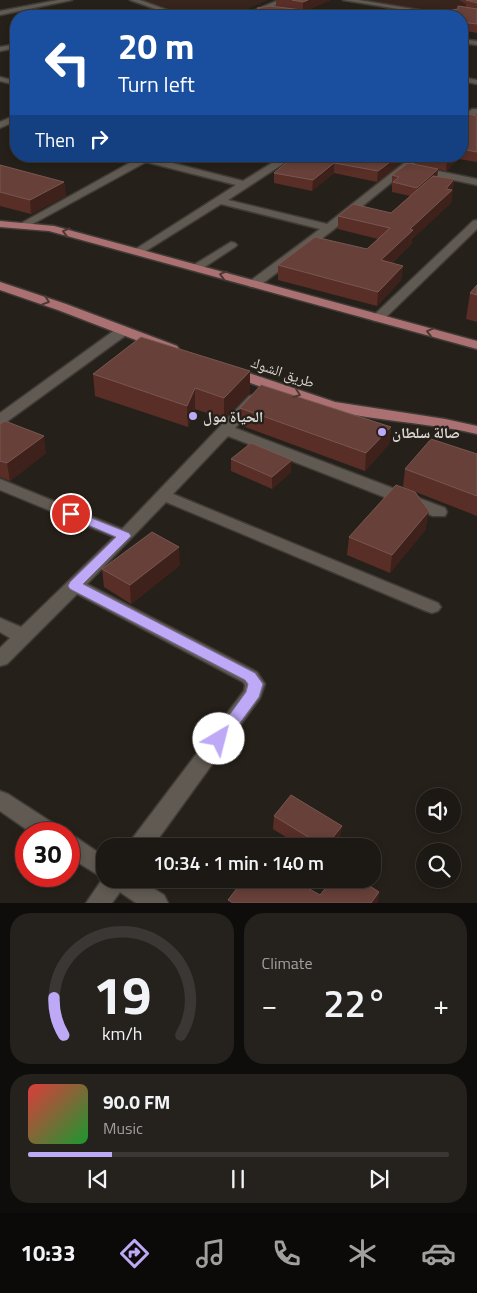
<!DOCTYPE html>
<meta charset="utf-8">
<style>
:root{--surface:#1c1814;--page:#25211d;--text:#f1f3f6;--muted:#a0a0a0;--line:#3a3734;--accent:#bda9f5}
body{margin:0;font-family:"Titillium Web","Noto Naskh Arabic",sans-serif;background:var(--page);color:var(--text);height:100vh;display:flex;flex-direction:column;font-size:19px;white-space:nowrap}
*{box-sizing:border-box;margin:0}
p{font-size:16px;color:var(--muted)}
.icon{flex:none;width:28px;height:28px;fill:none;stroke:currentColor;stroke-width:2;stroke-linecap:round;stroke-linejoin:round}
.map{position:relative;height:903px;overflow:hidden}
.details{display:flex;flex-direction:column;gap:10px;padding:10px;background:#0f0d0b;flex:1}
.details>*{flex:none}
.hud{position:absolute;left:10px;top:10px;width:458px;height:152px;border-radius:20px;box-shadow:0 2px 8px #0003,0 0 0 1px var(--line);background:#1a4fa0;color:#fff;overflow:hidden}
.buttons{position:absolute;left:416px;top:788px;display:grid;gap:10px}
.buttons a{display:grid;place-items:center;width:45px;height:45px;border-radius:50%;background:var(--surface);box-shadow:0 2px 8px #0003,0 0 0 1px var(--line);font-size:25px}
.speed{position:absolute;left:15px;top:822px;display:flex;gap:10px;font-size:25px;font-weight:700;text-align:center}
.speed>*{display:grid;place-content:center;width:65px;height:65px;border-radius:50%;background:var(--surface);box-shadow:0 2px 8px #0003,0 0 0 1px var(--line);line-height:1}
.speed .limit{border:8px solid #d22;background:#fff;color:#111}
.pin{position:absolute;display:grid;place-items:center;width:42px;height:42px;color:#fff;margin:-21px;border:2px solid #fff;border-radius:50%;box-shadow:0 1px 5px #0007}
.me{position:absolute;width:55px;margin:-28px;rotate:37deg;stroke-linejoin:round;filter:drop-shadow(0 0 4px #0008)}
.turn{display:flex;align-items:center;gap:18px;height:105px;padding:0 25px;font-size:22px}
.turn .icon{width:65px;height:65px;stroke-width:2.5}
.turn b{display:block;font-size:35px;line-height:42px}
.then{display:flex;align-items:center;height:48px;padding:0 25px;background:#0003;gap:10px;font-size:19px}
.big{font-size:38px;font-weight:600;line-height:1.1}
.details .widget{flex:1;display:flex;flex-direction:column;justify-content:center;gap:8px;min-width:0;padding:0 18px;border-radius:20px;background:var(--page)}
.details .dial{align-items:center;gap:0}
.dial svg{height:130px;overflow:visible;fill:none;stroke:var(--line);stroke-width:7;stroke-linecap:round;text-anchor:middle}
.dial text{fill:var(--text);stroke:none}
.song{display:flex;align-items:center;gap:15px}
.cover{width:60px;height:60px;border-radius:8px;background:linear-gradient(135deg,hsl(0 70% 55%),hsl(130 70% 35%))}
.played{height:5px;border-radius:2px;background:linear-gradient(90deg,var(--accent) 20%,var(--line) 20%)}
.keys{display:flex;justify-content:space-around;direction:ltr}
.heat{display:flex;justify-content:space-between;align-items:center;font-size:28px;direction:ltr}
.details .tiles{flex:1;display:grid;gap:10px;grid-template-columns:1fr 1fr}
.widget:last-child{grid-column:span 2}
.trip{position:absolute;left:96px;top:838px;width:285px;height:50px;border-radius:20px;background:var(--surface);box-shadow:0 2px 8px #0003,0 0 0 1px var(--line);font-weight:600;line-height:50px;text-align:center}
.menu{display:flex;height:80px;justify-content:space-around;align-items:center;background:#0b0a08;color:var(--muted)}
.menu .icon{width:35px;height:35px}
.menu .selected{color:var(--accent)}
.menu b{font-size:22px;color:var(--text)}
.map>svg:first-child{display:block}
.education{fill:#36241d}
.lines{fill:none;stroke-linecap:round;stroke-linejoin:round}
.minor-casing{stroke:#3f3b36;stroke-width:3}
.major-casing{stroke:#3f3b36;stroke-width:3}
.minor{fill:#615a52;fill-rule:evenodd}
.major{fill:#ab7172;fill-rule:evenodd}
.wall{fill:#582e27}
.shaded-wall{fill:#3e211a}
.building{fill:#664039;stroke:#785751}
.oneway{stroke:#4e3834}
.route{fill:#bda9f5;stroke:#7b6e9f}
.poi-dot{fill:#bda9f5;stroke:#26201a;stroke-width:2}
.labels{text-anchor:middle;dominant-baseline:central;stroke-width:4.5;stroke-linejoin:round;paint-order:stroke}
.street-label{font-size:15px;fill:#d9d5d1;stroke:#26201a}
.poi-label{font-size:15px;font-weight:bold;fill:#d9d5d1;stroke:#26201a;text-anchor:start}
</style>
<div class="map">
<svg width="477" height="903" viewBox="0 0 477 903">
<rect width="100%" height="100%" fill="#26201a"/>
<path class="education" d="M143 0H268L232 16H192Z
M364 0H477V17Z"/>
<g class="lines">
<g class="minor-casing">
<path id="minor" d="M58 0H72L0 15V11Z
M130 0H140L184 16H175Z
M279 0H288L250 16H241Z
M343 0H359L456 16H441Z
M461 39 477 41V45L461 43Z
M16 44V48L0 51V47Z
M0 77 16 81V85L0 81Z
M461 77 477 80V84L461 81Z
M472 109H477V114L461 125V117Z
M16 115V121L0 128V122Z
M142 156H155L153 158 243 181 283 156H295L228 200 327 224 413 156H424L333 230 258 287H250L248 284 250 281 320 229 221 204 141 254 137 255 131 252 236 185 146 162 27 227H19L18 225Z
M419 167 477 179V185L416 172 414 170Z
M477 220V229L382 321H374L372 318 374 315 473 221Z
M231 242 235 243 237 245 235 247 200 270H192L190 268 192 266Z
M124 326 130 330 129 333 5 423 0 424V413L119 327Z
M254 395 261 399 235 428 445 508 447 512 445 516H433L228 436 173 494 438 603 441 607 438 611 432 613 426 611 166 502 87 584 257 672 265 684 260 698 153 846H129L132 839 244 691 245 685 243 682 77 594 7 664 0 666V648L10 638 0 632V618L21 627 114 537 0 490V479L122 529 249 396Z
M0 791 8 794 59 827 62 834H33L0 811Z
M69 835 77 838 105 857V879H138L164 895 168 903H136L120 892 112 903H86L103 878 69 857Z"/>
</g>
<g class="major-casing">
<path id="major" d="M0 221 54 226 477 341V349L49 231 0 227Z
M0 282 66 304 177 346 179 349 172 353 167 352 58 310 0 290Z
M231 367 335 402 445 419 477 426V434C435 424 392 422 349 414 307 405 267 389 226 374L224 371 226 368Z"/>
</g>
<use href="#minor" class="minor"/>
<use href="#major" class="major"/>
</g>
<path class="wall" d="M276 0H330L305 11 318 16H260L257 15V8L276 7Z
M459 0H477V33L461 30V16L457 9 458 6 466 7V4Z
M461 115 462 117 477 116V162L459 159 446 171 438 169 437 177 454 179 451 203 412 239V243L392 263 403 266 401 280 377 306 278 280V265L367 249 378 239 338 229V216L391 213 410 196 392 192V175L417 165 418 156H461Z
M292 156H410L377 182 334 173 312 191 274 183V173L291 159Z
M0 165 64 182 66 196 31 214 0 206Z
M477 285V322L466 319 470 293Z
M93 374 250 392 224 419 195 409 188 427 95 396Z
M240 408 391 427 389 444 365 471 240 425Z
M0 424 46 453 10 481 0 477Z
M477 454V516L403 487 405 469Z
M231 459 291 472 272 489 231 471Z
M426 529 390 573 347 555 349 537Z
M180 565 131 604 104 587 102 569Z
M274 816 340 839 335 846H300L273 829Z"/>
<path class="shaded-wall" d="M308 0H330L303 12V2Z
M463 90 462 100 461 101V92Z
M398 156H410L377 182 378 171Z
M451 156H459V159L446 171 447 160Z
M334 163V173L312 191 313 180Z
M438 169 437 178 416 197 417 188Z
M454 179 451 203 412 239V243L380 274 381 260 410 229Z
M64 182 66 196 31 214 30 200Z
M403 266 401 280 377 306 378 292Z
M250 371V392L224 419V398Z
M195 388V409L188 427 187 406Z
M391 427 389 444 365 471 366 453Z
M44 436 46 453 10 481 7 463Z
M292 460 291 472 272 489V477Z
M429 511 426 529 390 573 392 555Z
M179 547 180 565 131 604 130 585Z
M342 826 340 839 335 846H326Z
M379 892 378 903H371Z"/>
<path class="building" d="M292 0H308L303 2Z
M466 0H477V3Z
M270 6 302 10 318 16H281L257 8Z
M458 6 477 9V24L461 22V16H442L452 10 458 9Z
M468 114 477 116V152L461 149V115L462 117Z
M295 156H398L378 171 334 163 313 180 274 173Z
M426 156H451L447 160Z
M408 163 438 169 417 188 393 182 399 177 392 175Z
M0 165 64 182 30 200 0 192Z
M433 176 454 179 446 189 452 190 410 229 413 230 381 260 403 266 378 292 278 265 315 237 367 249 390 228 338 216 353 204 391 213Z
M477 285V295L470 293Z
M141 337 250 371 224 398 195 388 187 406 93 374Z
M261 385 391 427 366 453 240 408Z
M5 421 44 436 7 463 0 461V424Z
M431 439 477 454V496L405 469Z
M251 443 292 460 272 477 231 459Z
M396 485 415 492 429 511 392 555 349 537Z
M152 532 179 547 130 585 102 569Z
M291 795 342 826 326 846H323L274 816Z
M244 879H292L320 895 333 879H359L379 892 371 903H233L228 900Z"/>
<defs><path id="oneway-chevron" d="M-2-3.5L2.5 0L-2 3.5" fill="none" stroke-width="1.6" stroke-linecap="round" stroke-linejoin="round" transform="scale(1.25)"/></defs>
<g class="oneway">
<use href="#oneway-chevron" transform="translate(66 232) rotate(-165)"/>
<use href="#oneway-chevron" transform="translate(223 275) rotate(-165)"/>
<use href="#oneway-chevron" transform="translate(46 301) rotate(19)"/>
<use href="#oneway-chevron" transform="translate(430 332) rotate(-165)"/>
<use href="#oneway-chevron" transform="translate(297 394) rotate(20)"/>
</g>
<path class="route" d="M71 510 129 533 131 536 83 584 255 673 263 684 259 697 225 743 219 745 214 743 212 739 246 692 248 684 245 680 70 589 68 586 70 582 116 537 67 516 65 514 67 511Z"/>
<g class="poi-dot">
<circle cx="193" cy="416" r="5"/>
<circle cx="382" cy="432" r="5"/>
</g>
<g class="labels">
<g class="street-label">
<text transform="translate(283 372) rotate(19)">طريق الشوك</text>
</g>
<g class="poi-label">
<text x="203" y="416">الحياة مول</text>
<text x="392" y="432">صالة سلطان</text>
</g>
</g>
</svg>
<div class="buttons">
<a><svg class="icon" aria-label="sound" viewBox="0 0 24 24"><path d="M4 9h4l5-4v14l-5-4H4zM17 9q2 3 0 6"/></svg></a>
<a><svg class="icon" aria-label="search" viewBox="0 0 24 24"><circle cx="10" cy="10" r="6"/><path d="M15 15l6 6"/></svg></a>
</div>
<div class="speed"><div class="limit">30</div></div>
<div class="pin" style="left:71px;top:514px;background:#d93025"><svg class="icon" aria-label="arrive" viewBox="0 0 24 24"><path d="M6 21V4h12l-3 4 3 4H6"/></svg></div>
<svg class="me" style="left:219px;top:739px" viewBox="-20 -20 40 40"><circle r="19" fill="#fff"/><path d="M0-13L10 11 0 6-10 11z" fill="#bda9f5"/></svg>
<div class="trip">10:34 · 1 min · 140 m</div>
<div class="hud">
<div class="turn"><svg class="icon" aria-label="left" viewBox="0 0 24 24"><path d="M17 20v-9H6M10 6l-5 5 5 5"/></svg><div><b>20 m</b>Turn left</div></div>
<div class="then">Then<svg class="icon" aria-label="right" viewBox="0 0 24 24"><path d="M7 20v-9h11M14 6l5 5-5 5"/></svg></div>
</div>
</div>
<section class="details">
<div class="tiles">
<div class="widget dial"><svg viewBox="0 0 100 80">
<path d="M14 69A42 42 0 1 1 86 69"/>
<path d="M14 69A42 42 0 0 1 8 46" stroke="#bda9f5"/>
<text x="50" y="56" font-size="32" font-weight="700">19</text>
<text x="50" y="72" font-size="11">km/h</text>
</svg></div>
<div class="widget"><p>Climate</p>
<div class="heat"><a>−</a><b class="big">22°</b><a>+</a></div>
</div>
<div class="widget">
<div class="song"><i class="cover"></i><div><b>90.0 FM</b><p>Music</p></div></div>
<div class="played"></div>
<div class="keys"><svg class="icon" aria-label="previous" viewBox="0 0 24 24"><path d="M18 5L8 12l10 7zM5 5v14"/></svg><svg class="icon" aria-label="pause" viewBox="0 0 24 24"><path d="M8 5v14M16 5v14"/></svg><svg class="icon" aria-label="next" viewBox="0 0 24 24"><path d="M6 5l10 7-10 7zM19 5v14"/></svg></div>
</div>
</div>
</section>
<nav class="menu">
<b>10:33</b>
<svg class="icon selected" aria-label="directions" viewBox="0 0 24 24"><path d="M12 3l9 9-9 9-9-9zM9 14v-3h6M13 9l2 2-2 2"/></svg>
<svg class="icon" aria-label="music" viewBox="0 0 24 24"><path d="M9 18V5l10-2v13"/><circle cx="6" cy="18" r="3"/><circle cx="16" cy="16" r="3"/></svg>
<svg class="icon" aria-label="phone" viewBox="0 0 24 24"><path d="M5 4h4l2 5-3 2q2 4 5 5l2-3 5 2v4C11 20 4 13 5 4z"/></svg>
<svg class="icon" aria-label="climate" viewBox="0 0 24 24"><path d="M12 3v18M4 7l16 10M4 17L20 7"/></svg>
<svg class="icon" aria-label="car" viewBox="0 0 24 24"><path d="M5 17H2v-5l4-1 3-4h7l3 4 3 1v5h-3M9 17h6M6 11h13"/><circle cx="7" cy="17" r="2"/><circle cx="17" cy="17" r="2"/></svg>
</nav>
